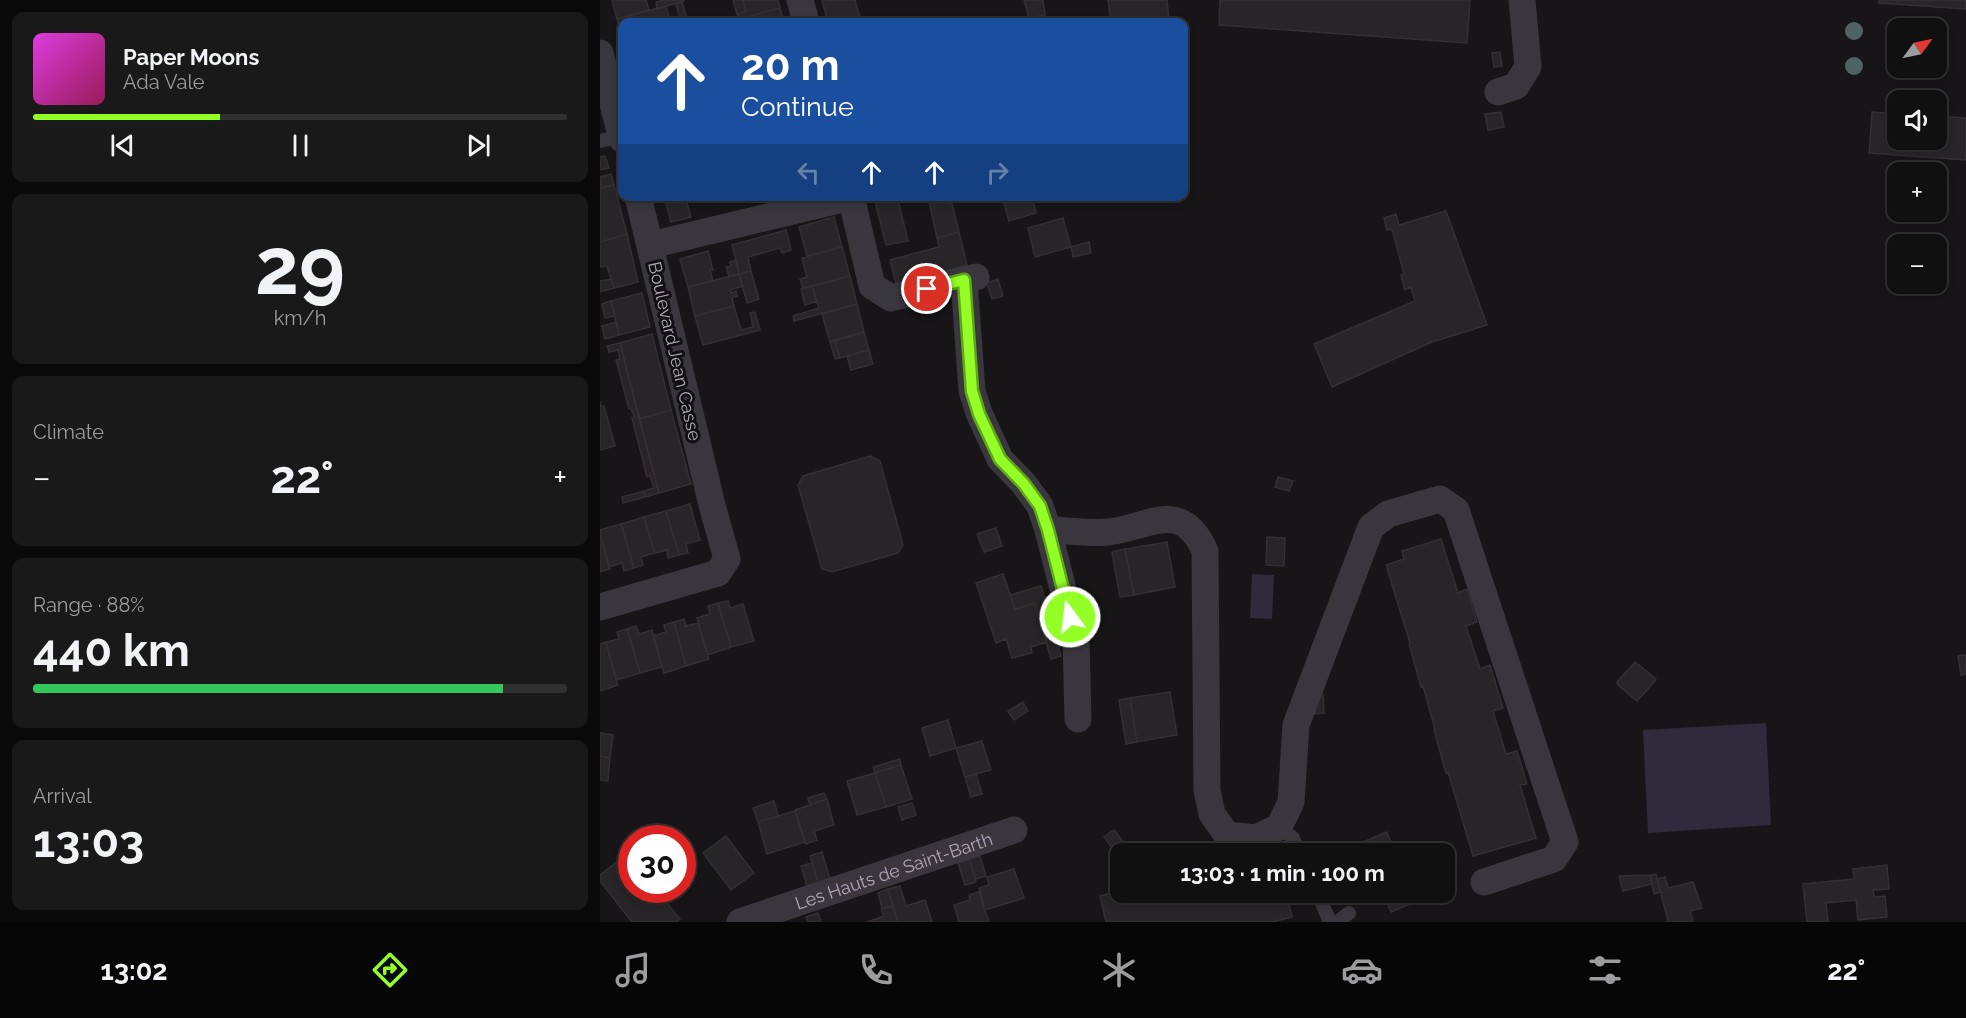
<!DOCTYPE html>
<meta charset="utf-8">
<style>
:root{--surface:#111011;--page:#1a191a;--text:#f1f3f6;--muted:#9c9d9f;--line:#303031;--accent:#93ff26}
body{margin:0;font-family:Raleway,sans-serif;background:var(--page);color:var(--text);height:100vh;display:flex;flex-direction:column;font-size:22px;white-space:nowrap}
*{box-sizing:border-box;margin:0}
p{font-size:20px;color:var(--muted)}
.icon{flex:none;width:33px;height:33px;fill:none;stroke:currentColor;stroke-width:2;stroke-linecap:round;stroke-linejoin:round}
.map{position:relative;flex:1;overflow:hidden}
.panel{display:flex;flex-direction:column;gap:12px;padding:12px;background:#090909;width:600px}
.panel>*{flex:none}
.top-card{position:absolute;left:18px;top:18px;width:570px;height:183px;border-radius:12px;box-shadow:0 3px 9px #0003,0 0 0 2px var(--line);background:#1a4fa0;color:#fff;overflow:hidden}
.needle{width:39px;rotate:57deg}
.controls{position:absolute;left:1287px;top:18px;display:grid;gap:12px}
.controls a{display:grid;place-items:center;width:60px;height:60px;border-radius:12px;background:var(--surface);box-shadow:0 3px 9px #0003,0 0 0 2px var(--line);font-size:30px}
.speed{position:absolute;left:18px;top:825px;display:flex;gap:12px;font-size:30px;font-weight:700;text-align:center}
.speed>*{display:grid;place-content:center;width:78px;height:78px;border-radius:50%;background:var(--surface);box-shadow:0 3px 9px #0003,0 0 0 2px var(--line);line-height:1}
.speed .limit{border:9px solid #d22;background:#fff;color:#111}
.pin{position:absolute;display:grid;place-items:center;width:51px;height:51px;color:#fff;margin:-26px;border:3px solid #fff;border-radius:50%;box-shadow:0 2px 6px #0007}
.me{position:absolute;width:66px;margin:-33px;rotate:345deg;stroke-linejoin:round;filter:drop-shadow(0 0 4px #0008)}
.turn{display:flex;align-items:center;gap:21px;height:126px;padding:0 24px;font-size:27px}
.turn .icon{width:78px;height:78px;stroke-width:2.5}
.turn b{display:block;font-size:42px;line-height:51px}
.lanes{display:flex;align-items:center;height:57px;padding:0 24px;background:#0003;justify-content:center;gap:30px;direction:ltr}
.lanes .off{opacity:.35}
.big{font-size:45px;font-weight:700;line-height:1.1}
.panel .tile{flex:1;display:flex;flex-direction:column;justify-content:center;gap:9px;min-width:0;padding:0 21px;border-radius:12px;background:var(--page)}
.panel .dial{align-items:center;gap:0}
.dial b{font-size:78px;line-height:1}
.song{display:flex;align-items:center;gap:18px}
.cover{width:72px;height:72px;border-radius:9px;background:linear-gradient(135deg,hsl(300 70% 55%),hsl(330 70% 35%))}
.played{height:6px;border-radius:3px;background:linear-gradient(90deg,var(--accent) 35%,var(--line) 35%)}
.keys{display:flex;justify-content:space-around;direction:ltr}
.heat{display:flex;justify-content:space-between;align-items:center;font-size:33px;direction:ltr}
.charge{height:9px;border-radius:4px;background:linear-gradient(90deg,#34c759 88%,var(--line) 0)}
.trip{position:absolute;left:510px;top:843px;width:345px;height:60px;border-radius:12px;background:var(--surface);box-shadow:0 3px 9px #0003,0 0 0 2px var(--line);font-weight:700;line-height:60px;text-align:center}
.tabs{display:flex;height:96px;justify-content:space-around;align-items:center;background:#070607;color:var(--muted)}
.tabs .icon{width:42px;height:42px}
.tabs .selected{color:var(--accent)}
.tabs b{font-size:27px;color:var(--text)}
main{display:flex;flex:1;min-height:0}
.map>svg:first-child{display:block}
.water{fill:#2f2a3c}
.building{fill:#282528;stroke:#332f33;stroke-width:1.5}
.lines{fill:none;stroke-linecap:round;stroke-linejoin:round}
.lane{stroke:#3a363d;stroke-width:14}
.street{stroke:#3a363d;stroke-width:27}
.tree{fill:#4f6462}
.route-casing{stroke:#60a619;stroke-width:15}
.route{stroke:#93ff26;stroke-width:10}
.labels{text-anchor:middle;dominant-baseline:central;stroke-width:6;stroke-linejoin:round;paint-order:stroke}
.street-label{font-size:18px;fill:#b0a6b8;stroke:#121012}
</style>
<main>
<section class="panel">
<div class="tile">
<div class="song"><i class="cover"></i><div><b>Paper Moons</b><p>Ada Vale</p></div></div>
<div class="played"></div>
<div class="keys"><svg class="icon" aria-label="previous" viewBox="0 0 24 24"><path d="M18 5L8 12l10 7zM5 5v14"/></svg><svg class="icon" aria-label="pause" viewBox="0 0 24 24"><path d="M8 5v14M16 5v14"/></svg><svg class="icon" aria-label="next" viewBox="0 0 24 24"><path d="M6 5l10 7-10 7zM19 5v14"/></svg></div>
</div>
<div class="tile dial"><b>29</b><p>km/h</p></div>
<div class="tile"><p>Climate</p>
<div class="heat"><a>−</a><b class="big">22°</b><a>+</a></div>
</div>
<div class="tile"><p>Range · 88%</p><b class="big">440 km</b><div class="charge"></div></div>
<div class="tile"><p>Arrival</p><b class="big">13:03</b></div>
</section>
<div class="map">
<svg width="1366" height="922" viewBox="0 0 1366 922">
<rect width="100%" height="100%" fill="#171517"/>
<path class="water" d="M652 574 674 575 672 619 650 618Z
M1166 723 1171 825 1048 833 1043 730Z"/>
<path class="building" d="M12 0H46L49 10 17 19Z
M64 0H84V1L57 9 56 2Z
M133 0H143L146 11 137 14Z
M143 0H178L180 8 139 19 137 14 146 11Z
M222 0H255L260 17 242 22H228Z
M424 0H443L445 15 429 18Z
M508 0H567L569 22H511Z
M620 0H870L867 43 619 25Z
M1279 0H1366V9L1279 3Z
M82 2 88 22H81L76 4Z
M66 6 70 22H22V40L17 19Z
M180 8 184 22H148L146 17Z
M900 52 902 66 894 67 892 53Z
M901 112 904 127 888 130 885 114Z
M1272 112 1298 114V140H1336V116L1366 118V160L1269 153Z
M5 156 9 168 0 170V157Z
M11 174 14 185 1 188 0 177Z
M14 185 27 234 0 242V188Z
M64 196H85L91 217 71 222Z
M280 196H297L308 241 286 245 274 198Z
M328 196H350L359 232 337 238Z
M402 196H432L436 213 409 221Z
M846 211 887 325 832 342 732 387 714 344 815 301 811 287 805 290 801 275 804 274 792 229 787 230 784 218 796 214 799 225Z
M234 217 242 247 207 256 199 227Z
M463 218 471 247 435 257 428 228Z
M186 230 191 250 182 253 180 248 148 257 151 271 139 274 132 245Z
M359 232 367 265 296 284 290 260 339 247 337 238Z
M27 234 38 282 14 288 7 266 0 267V242Z
M489 242 491 253 473 257 471 247Z
M242 247 250 276 203 288 200 279 207 277 202 258Z
M108 251 113 270H110L113 281 88 287 80 259Z
M136 260 139 274 129 276 126 267 131 266 130 262Z
M151 271 159 299 147 303 139 274Z
M139 274 143 286 130 290 131 293 136 291 137 296 132 298 134 306 95 316 88 287Z
M250 276 257 304 194 321 193 316 219 308 212 286Z
M11 279 14 288 0 292V281Z
M398 279 403 296 392 299 387 283Z
M212 286 217 301 205 305 201 289Z
M42 293 50 327 19 335 11 301Z
M11 301 15 316 5 318 2 304Z
M257 304 264 332 230 342 222 314Z
M134 306 141 330 153 327 150 313 155 312 160 330 103 345 95 316Z
M17 322 19 335 5 339 2 326Z
M264 332 269 350 240 358 235 340Z
M52 334 71 410 39 419 20 343Z
M235 340 240 358 235 359 230 342Z
M20 343 59 493 45 497 44 491 54 488 50 476 47 477 32 418 34 417 31 408 29 409 16 360 20 359 18 350 9 352 7 346Z
M269 350 273 364 251 370 247 356Z
M0 402 1 406H4L15 446 0 450Z
M71 410 91 484 59 493 39 419Z
M270 456 280 461 303 545 298 553 232 572 222 569 198 485 203 476Z
M678 477 693 481 689 491 675 487Z
M44 491 45 497 23 503 22 497Z
M90 504 100 540 86 544 88 553 79 555 66 511Z
M66 511 79 555 68 558 67 550 55 553 44 517Z
M44 517 55 553 41 557 43 565 34 568 21 524Z
M21 524 34 568 24 571 22 563 9 567 0 534V530Z
M396 528 402 546 384 552 377 534Z
M0 534 10 569 0 572Z
M667 537 685 538 684 566 666 565Z
M841 539 858 593 867 589 877 622 866 626 880 669 890 665 903 708 893 711 906 754 917 751 927 784 920 785 936 838 873 856 848 772 846 773 834 730 835 729 823 686 821 687 809 644 810 643 786 565 804 559 802 551Z
M567 542 575 587 534 595 525 549Z
M525 549 534 595 520 597 512 552Z
M403 574 415 609 435 603 447 642 431 647 432 653 412 658 406 639 396 643 376 583Z
M441 586 461 656 451 659 435 603 415 609 410 595Z
M128 601 130 608 143 604 154 641 131 647 118 603Z
M118 603 131 647 108 655 97 618 110 614 108 606Z
M84 619 86 626 98 623 109 659 86 666 74 622Z
M74 622 86 666 64 673 53 636 66 632 64 625Z
M36 626 39 634 52 630 62 667 40 673 27 629Z
M27 629 40 673 16 680 6 642 19 639 17 632Z
M6 642 18 685 0 691V644Z
M1366 655V674L1361 675 1358 656Z
M1035 662 1055 678 1056 680 1037 701 1018 685 1017 682Z
M570 692 577 735 537 742 530 698Z
M723 694 724 713 712 714 710 695Z
M530 698 537 742 526 744 519 700Z
M423 702 428 711 414 720 408 711Z
M348 720 356 748 330 756 322 728Z
M0 733 13 735 10 758 0 756Z
M382 741 391 770 365 777 356 748Z
M0 756 10 758 8 781 0 780Z
M300 759 301 765 275 773 273 767Z
M301 765 312 799 286 807 275 773Z
M275 773 286 807 257 815 247 781Z
M376 774 382 794 371 797 365 777Z
M224 793 227 799 210 805 208 798Z
M227 799 234 825 214 831 217 840 206 844 195 810Z
M174 801 178 816 158 822 153 808Z
M312 803 316 815 302 820 298 807Z
M195 811 205 842 167 854 158 822Z
M514 830 525 844 515 852 504 837Z
M787 832 795 854H767L763 842Z
M126 836 154 873 131 890 103 853Z
M222 852 230 879 219 884 210 856Z
M27 854 32 859V890H56L80 919 77 922H32L0 881V875Z
M380 856 386 876 376 879 369 859Z
M369 859 376 882 365 885 358 863Z
M212 863 219 884 207 886 201 866Z
M1287 865 1289 889 1273 890 1274 897 1285 896 1287 917 1258 920 1256 900 1226 903 1228 922H1207L1203 884 1254 879 1253 869Z
M414 869 424 898 385 910 379 888 389 885 387 877Z
M1056 874 1060 892 1054 894 1050 875Z
M1050 875 1052 884 1023 891 1019 876Z
M1065 877 1068 888 1093 882 1102 908 1090 911 1093 922H1066L1068 921 1057 879Z
M300 886 306 906 325 900 332 922H298L288 889Z
M288 889 293 906 282 908 278 893Z
M520 891V892H686L692 917 672 922H506L500 896Z
M379 892 389 922H359L354 905 370 900 369 895Z
M783 892H817L820 900 791 912Z
M293 906 298 922H267L284 916 281 909Z
M218 913 221 922H208L206 917Z"/>
<g class="lines">
<path class="lane" d="M0 141 22 136
M679 827 693 838 700 854
M717 892 730 922
M737 922 749 913"/>
<g class="street">
<path d="M200 0 206 22"/>
<path d="M0 53 22 139"/>
<path d="M898 92 916 86 928 67 922 0"/>
<path d="M251 196 272 286 291 298 376 277"/>
<path d="M51 245 251 197"/>
<path d="M364 280 372 391 379 413 400 459 424 484 440 506 448 530C467 530 489 534 509 532 550 527 581 498 605 551L607 790 612 814 627 835 656 838 679 827 691 802 696 725 771 527 788 514 840 499 856 510 965 842 954 859 884 882"/>
<path d="M448 530 476 640 478 719"/>
<path d="M0 607 118 573 127 559 112 505 38 196"/>
<path id="s1" d="M140 922 414 830"/>
</g>
</g>
<g class="tree">
<circle cx="1254" cy="31" r="9"/>
<circle cx="1254" cy="66" r="9"/>
</g>
<g class="lines">
<g class="route-casing">
<path id="route" d="M327 289 364 280 372 391 379 414 400 459 424 484 440 506 448 530 470 617"/>
</g>
<use href="#route" class="route"/>
</g>
<g class="labels">
<g class="street-label">
<text transform="translate(75 351) rotate(77)">Boulevard Jean Casse</text>
<text stroke="none"><textPath href="#s1" startOffset="162">Les Hauts de Saint-Barth</textPath></text>
</g>
</g>
</svg>
<div class="controls">
<a><svg class="needle" viewBox="-14 -14 28 28"><path d="M0-13l5 13h-10z" fill="#e53935"/><path d="M0 13l5-13h-10z" fill="#9c9d9f"/></svg></a>
<a><svg class="icon" aria-label="sound" viewBox="0 0 24 24"><path d="M4 9h4l5-4v14l-5-4H4zM17 9q2 3 0 6"/></svg></a>
<a>+</a>
<a>−</a>
</div>
<div class="speed"><div class="limit">30</div></div>
<div class="pin" style="left:327px;top:289px;background:#d93025"><svg class="icon" aria-label="arrive" viewBox="0 0 24 24"><path d="M6 21V4h12l-3 4 3 4H6"/></svg></div>
<svg class="me" style="left:470px;top:617px" viewBox="-20 -20 40 40"><circle r="17" fill="#93ff26" stroke="#fff" stroke-width="3"/><path d="M0-11L8 9 0 5-8 9z" fill="#fff"/></svg>
<div class="trip">13:03 · 1 min · 100 m</div>
<div class="top-card">
<div class="turn"><svg class="icon" aria-label="ahead" viewBox="0 0 24 24"><path d="M12 20V5M6 11l6-6 6 6"/></svg><div><b>20 m</b>Continue</div></div>
<div class="lanes"><svg class="icon off" aria-label="left" viewBox="0 0 24 24"><path d="M17 20v-9H6M10 6l-5 5 5 5"/></svg><svg class="icon" aria-label="ahead" viewBox="0 0 24 24"><path d="M12 20V5M6 11l6-6 6 6"/></svg><svg class="icon" aria-label="ahead" viewBox="0 0 24 24"><path d="M12 20V5M6 11l6-6 6 6"/></svg><svg class="icon off" aria-label="right" viewBox="0 0 24 24"><path d="M7 20v-9h11M14 6l5 5-5 5"/></svg></div>
</div>
</div>
</main>
<nav class="tabs">
<b>13:02</b>
<svg class="icon selected" aria-label="directions" viewBox="0 0 24 24"><path d="M12 3l9 9-9 9-9-9zM9 14v-3h6M13 9l2 2-2 2"/></svg>
<svg class="icon" aria-label="music" viewBox="0 0 24 24"><path d="M9 18V5l10-2v13"/><circle cx="6" cy="18" r="3"/><circle cx="16" cy="16" r="3"/></svg>
<svg class="icon" aria-label="phone" viewBox="0 0 24 24"><path d="M5 4h4l2 5-3 2q2 4 5 5l2-3 5 2v4C11 20 4 13 5 4z"/></svg>
<svg class="icon" aria-label="climate" viewBox="0 0 24 24"><path d="M12 3v18M4 7l16 10M4 17L20 7"/></svg>
<svg class="icon" aria-label="car" viewBox="0 0 24 24"><path d="M5 17H2v-5l4-1 3-4h7l3 4 3 1v5h-3M9 17h6M6 11h13"/><circle cx="7" cy="17" r="2"/><circle cx="17" cy="17" r="2"/></svg>
<svg class="icon" aria-label="filters" viewBox="0 0 24 24"><path d="M4 7h16M4 17h16"/><circle cx="9" cy="7" r="2"/><circle cx="15" cy="17" r="2"/></svg>
<b>22°</b>
</nav>
